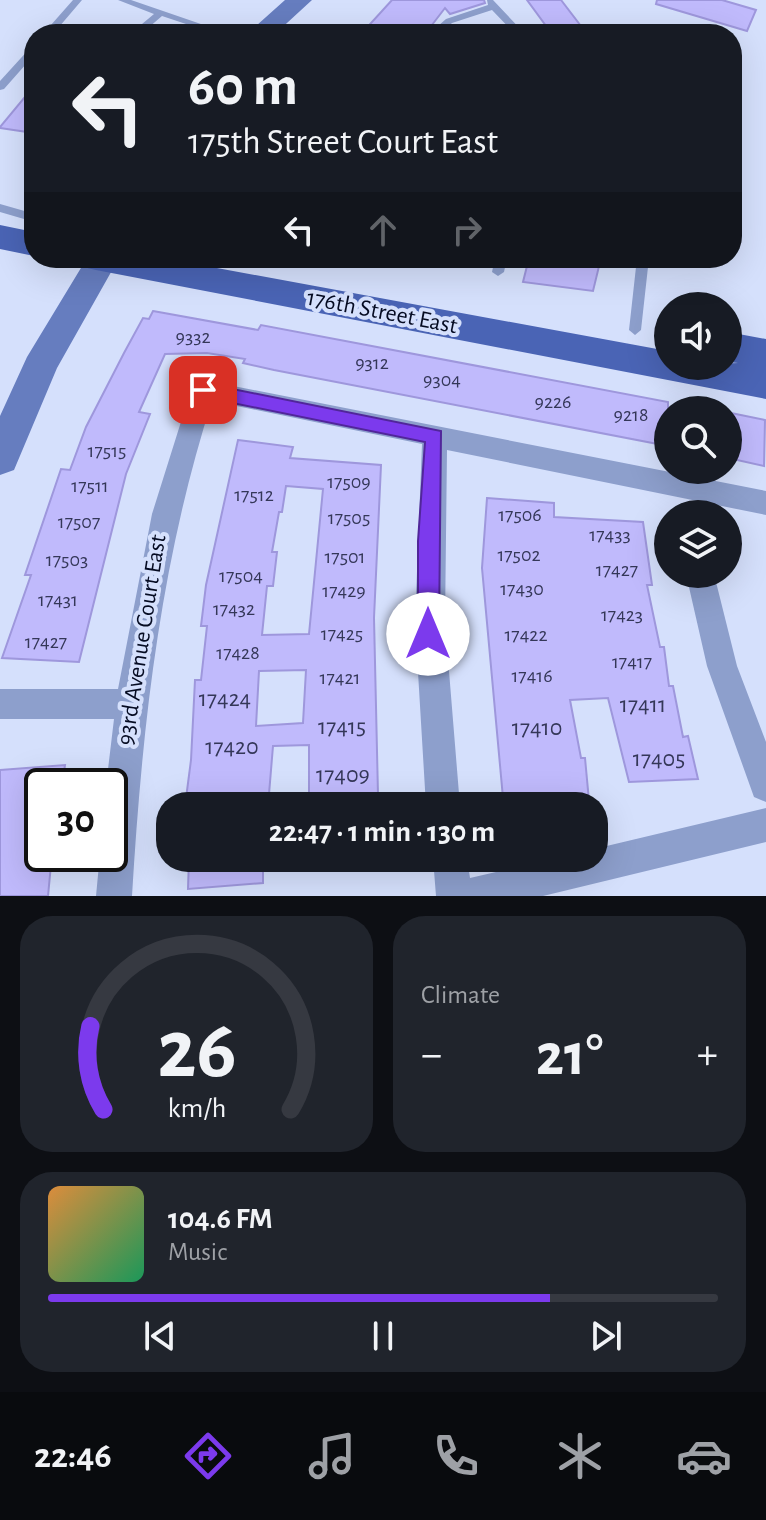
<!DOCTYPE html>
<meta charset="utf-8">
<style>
:root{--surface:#171b24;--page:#20242c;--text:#f1f3f6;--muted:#9ea1a6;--line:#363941;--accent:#7c3aed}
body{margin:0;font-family:"Alegreya Sans",sans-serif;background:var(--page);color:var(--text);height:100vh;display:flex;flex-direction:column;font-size:30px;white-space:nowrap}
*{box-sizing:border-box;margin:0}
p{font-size:26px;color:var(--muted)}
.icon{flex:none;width:44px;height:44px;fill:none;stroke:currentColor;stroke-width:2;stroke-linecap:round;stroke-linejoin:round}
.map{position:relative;height:896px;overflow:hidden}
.details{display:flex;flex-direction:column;gap:20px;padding:20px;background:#0d0f14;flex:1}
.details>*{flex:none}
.hud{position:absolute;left:24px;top:24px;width:718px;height:244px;border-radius:32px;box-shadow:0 8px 32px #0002;background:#171b24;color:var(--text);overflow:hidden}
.controls{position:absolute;left:654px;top:292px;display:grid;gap:16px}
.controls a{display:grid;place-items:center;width:88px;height:88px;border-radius:50%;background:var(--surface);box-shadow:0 8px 32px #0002;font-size:40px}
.speed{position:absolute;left:24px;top:768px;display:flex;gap:16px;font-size:40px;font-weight:700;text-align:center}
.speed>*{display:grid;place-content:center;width:104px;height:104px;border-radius:50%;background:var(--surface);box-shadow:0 8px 32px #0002;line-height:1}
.speed .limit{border:4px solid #111;border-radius:12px;background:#fff;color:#111}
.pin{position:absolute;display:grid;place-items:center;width:68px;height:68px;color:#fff;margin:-34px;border-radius:16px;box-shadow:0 4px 12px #0006}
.me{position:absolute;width:88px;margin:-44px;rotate:0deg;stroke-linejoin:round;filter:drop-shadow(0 0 6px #0008)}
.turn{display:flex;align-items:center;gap:28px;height:168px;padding:0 32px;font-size:36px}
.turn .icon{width:104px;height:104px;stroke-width:2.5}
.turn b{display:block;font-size:56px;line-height:68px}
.lanes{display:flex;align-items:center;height:76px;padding:0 32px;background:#0003;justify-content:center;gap:40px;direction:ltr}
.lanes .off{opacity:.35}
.big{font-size:60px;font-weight:700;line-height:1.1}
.details .tile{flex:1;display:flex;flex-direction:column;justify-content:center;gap:12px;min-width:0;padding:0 28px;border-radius:32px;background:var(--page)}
.details .dial{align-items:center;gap:0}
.dial svg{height:208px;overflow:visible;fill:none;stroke:var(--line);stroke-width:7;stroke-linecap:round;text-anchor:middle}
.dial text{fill:var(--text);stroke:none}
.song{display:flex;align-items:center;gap:24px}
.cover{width:96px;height:96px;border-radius:12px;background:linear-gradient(135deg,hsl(30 70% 55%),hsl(150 70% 35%))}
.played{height:8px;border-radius:4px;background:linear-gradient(90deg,var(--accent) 75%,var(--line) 75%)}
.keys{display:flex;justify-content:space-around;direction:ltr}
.heat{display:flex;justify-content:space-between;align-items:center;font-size:44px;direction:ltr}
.details .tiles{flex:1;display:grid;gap:20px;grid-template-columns:1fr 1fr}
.tile:last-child{grid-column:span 2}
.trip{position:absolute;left:156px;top:792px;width:452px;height:80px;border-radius:32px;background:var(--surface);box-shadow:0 8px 32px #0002;font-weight:700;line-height:80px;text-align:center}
.tabs{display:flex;height:128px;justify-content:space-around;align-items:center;background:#090b0e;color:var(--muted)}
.tabs .icon{width:56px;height:56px}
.tabs .current{color:var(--accent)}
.tabs b{font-size:36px;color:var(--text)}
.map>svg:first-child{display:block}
.building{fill:#c0bafc;stroke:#9e97dc;stroke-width:2;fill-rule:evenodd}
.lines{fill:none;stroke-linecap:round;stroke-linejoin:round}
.lane{fill:#8d9fcc;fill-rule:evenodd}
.street{fill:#8d9fcc;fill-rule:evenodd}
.secondary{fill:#667dbf;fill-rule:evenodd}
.primary{fill:#4a64b5;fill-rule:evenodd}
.route{fill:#7c3aed;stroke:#51269a;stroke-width:2}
.labels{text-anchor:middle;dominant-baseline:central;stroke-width:8;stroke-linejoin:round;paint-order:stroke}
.number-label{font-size:20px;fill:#343758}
.street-label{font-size:24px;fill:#050b22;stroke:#d5e0fc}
.near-number-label{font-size:24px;fill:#343758}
</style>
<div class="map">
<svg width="766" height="896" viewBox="0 0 766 896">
<rect width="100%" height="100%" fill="#d5e0fc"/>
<path class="building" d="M392 0H484L485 3 450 14 445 8 425 34 401 31 361 34Z
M527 0H561L587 34H552Z
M657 0H722L756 10 747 31 656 4Z
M34 86V133L0 128V127Z
M529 258H601L593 291 523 282Z
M153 311 258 330 261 325 668 402V446L274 370 243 363 245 359 207 353 165 354 139 412 150 414 126 474 79 662 2 658 31 575H25L61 469 70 470 86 427 124 353 143 318 149 319Z
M731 413 765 420 764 466 728 458Z
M238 440 293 447 290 458 381 465 374 618 378 795 309 798V745L273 746 268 806H185L191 760 195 680H201L207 626H201L206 585ZM286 486 323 489 309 634 262 635 267 586H273L277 552H272L279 512H282ZM306 670 303 723 256 726 259 671Z
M487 498 554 503V517L643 522 652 585H647L660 647H664L669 686H673L683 737 688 736 698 779 629 782 608 698 570 700 581 758H585L589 801 503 798 482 568Z
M65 765 62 786H42V854H52L48 896H0V770Z
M189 858H263V883L188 889Z"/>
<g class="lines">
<path class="lane" d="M73 0H82L53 34H43Z
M118 0H131L230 34H216L162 16 141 34H130L154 14Z
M487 0H493L525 34H515L492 10 452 23 440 34H429L446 19 488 5Z
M34 46V55L4 89 0 90V81L31 47Z
M0 204 28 212 30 215 24 219 0 212Z
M495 258H507L504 272 498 276 492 272Z
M637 258H649L641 330 635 335 629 330Z"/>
<path class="street" d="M203 380 766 491V515L447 450 445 622 460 806H426L415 622 422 444 212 401C160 563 142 728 132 896H96L100 854H110V786H106L114 719H0V689H118L152 514 191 390 194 383Z
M686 574H714L737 666 766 742V802L754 797 707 666Z
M766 808V842L543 896H436L433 858H467L470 878 556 858H594V849Z"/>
<path class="secondary" d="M285 0H312L275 34H247Z
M87 258H119L57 368 14 470 0 475V416L27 357Z"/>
<path class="primary" d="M0 225 34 232V256L0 249Z
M78 258H163L668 351V366L738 363 728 362V332L766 339V399L96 270 83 267Z"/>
</g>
<path class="route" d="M203 383 441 431 439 634 436 641 428 644 421 641 418 634V541L425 442 203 397 194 390Z"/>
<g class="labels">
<g class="number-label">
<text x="193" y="337">9332</text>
<text x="372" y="363">9312</text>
<text x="442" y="380">9304</text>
<text x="553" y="402">9226</text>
<text x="631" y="415">9218</text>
<text x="107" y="451">17515</text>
<text x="349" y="482">17509</text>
<text x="90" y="486">17511</text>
<text x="254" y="495">17512</text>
<text x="520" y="515">17506</text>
<text x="349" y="518">17505</text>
<text x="79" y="522">17507</text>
<text x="610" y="535">17433</text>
<text x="519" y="555">17502</text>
<text x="345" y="557">17501</text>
<text x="67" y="560">17503</text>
<text x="617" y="570">17427</text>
<text x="241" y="576">17504</text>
<text x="522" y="589">17430</text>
<text x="344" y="591">17429</text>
<text x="58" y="600">17431</text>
<text x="234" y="609">17432</text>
<text x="622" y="615">17423</text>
<text x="342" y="634">17425</text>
<text x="526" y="635">17422</text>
<text x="46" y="642">17427</text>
<text x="238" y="653">17428</text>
<text x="632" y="662">17417</text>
<text x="532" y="676">17416</text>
<text x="340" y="678">17421</text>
</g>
<g class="street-label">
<text transform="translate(382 312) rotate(11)">176th Street East</text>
<text transform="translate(142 640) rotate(-81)">93rd Avenue Court East</text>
</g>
<g class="near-number-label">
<text x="225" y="699">17424</text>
<text x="643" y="705">17411</text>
<text x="342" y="727">17415</text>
<text x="537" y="728">17410</text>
<text x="232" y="747">17420</text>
<text x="659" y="759">17405</text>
<text x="343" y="775">17409</text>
</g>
</g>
</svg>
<div class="controls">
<a><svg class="icon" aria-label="sound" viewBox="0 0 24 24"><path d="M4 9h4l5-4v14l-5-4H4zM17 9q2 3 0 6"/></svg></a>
<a><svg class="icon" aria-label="search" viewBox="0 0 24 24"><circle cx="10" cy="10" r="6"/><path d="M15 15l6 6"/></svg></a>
<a><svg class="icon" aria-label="layers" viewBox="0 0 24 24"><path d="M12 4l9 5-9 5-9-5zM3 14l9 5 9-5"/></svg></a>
</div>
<div class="speed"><div class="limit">30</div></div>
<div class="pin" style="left:203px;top:390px;background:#d93025"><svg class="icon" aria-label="arrive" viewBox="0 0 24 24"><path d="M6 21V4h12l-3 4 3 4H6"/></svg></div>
<svg class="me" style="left:428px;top:634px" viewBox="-20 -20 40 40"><circle r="19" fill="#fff"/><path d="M0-13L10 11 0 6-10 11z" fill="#7c3aed"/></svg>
<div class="trip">22:47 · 1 min · 130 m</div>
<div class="hud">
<div class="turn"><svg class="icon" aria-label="left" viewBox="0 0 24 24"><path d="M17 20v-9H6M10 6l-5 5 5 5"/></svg><div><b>60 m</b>175th Street Court East</div></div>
<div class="lanes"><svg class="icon" aria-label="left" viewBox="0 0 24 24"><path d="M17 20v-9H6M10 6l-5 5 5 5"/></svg><svg class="icon off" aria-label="ahead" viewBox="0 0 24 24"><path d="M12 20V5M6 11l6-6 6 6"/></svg><svg class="icon off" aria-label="right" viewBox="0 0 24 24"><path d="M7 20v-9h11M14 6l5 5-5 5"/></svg></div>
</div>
</div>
<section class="details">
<div class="tiles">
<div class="tile dial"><svg viewBox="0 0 100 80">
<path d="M14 69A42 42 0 1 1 86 69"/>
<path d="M14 69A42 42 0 0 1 9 37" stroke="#7c3aed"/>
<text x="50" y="56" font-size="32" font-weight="700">26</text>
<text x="50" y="72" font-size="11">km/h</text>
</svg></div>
<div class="tile"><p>Climate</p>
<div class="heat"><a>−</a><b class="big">21°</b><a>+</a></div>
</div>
<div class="tile">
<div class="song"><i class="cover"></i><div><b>104.6 FM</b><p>Music</p></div></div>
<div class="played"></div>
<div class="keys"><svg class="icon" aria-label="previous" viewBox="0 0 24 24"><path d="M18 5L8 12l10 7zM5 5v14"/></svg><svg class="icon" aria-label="pause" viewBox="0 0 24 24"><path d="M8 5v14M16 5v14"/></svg><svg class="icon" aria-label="next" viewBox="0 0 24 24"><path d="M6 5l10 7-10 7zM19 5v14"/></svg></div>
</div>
</div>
</section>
<nav class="tabs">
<b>22:46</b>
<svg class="icon current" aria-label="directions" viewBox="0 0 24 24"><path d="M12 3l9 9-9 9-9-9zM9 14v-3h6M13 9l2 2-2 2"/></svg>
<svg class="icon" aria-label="music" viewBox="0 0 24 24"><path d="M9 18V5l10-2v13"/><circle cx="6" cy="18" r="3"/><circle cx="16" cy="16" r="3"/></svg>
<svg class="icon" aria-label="phone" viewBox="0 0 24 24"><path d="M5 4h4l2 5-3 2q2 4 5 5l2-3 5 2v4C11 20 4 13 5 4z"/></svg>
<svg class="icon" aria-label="climate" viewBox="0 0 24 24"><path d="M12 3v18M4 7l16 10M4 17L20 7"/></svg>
<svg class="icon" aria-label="car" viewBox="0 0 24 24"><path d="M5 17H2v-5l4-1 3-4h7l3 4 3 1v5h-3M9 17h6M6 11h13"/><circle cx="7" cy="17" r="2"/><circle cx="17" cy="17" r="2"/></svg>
</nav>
